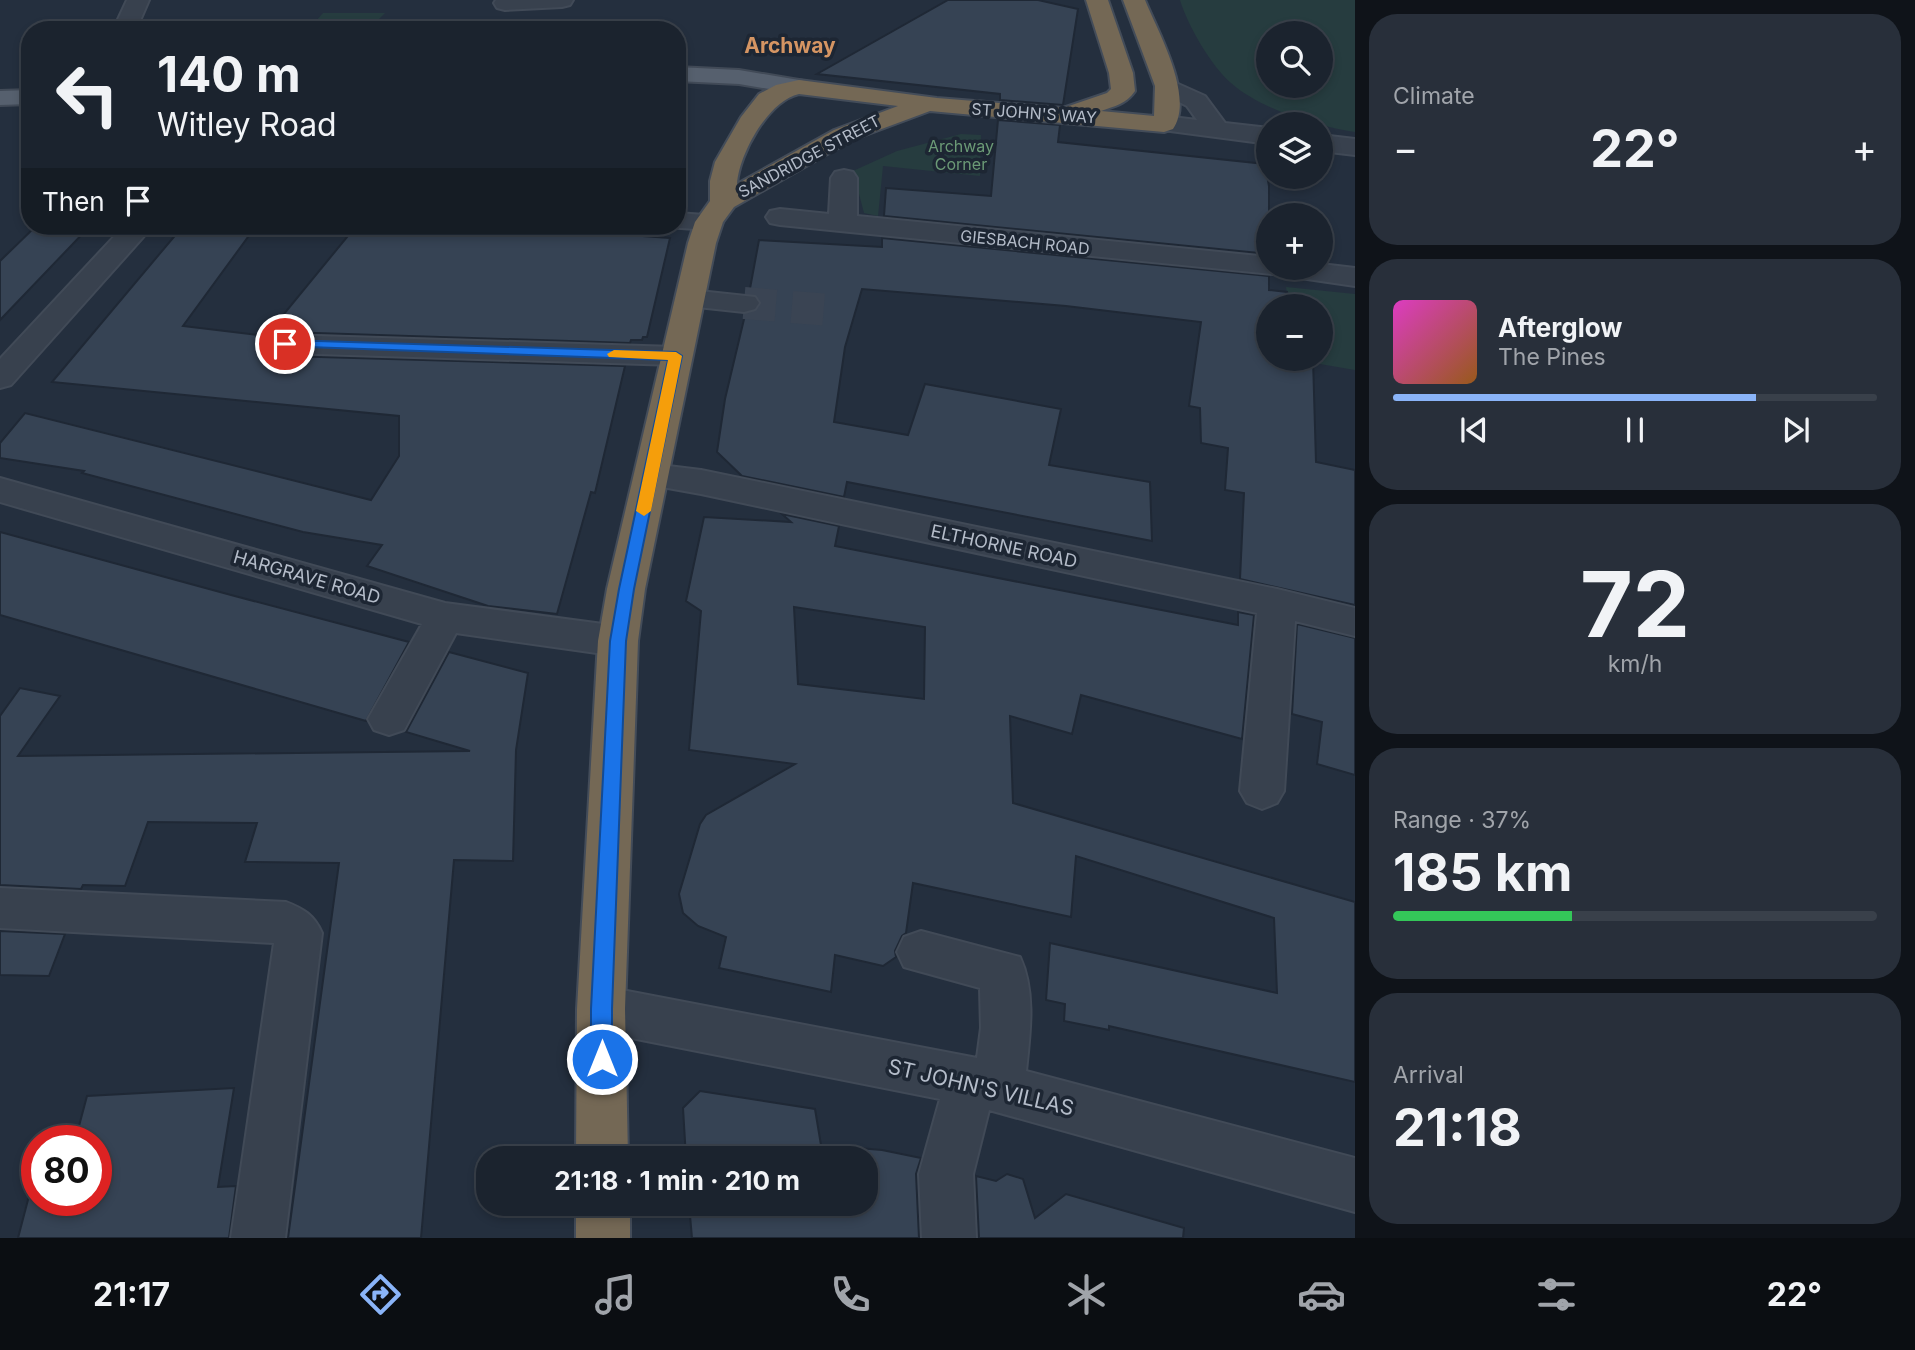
<!DOCTYPE html>
<meta charset="utf-8">
<style>
:root{--surface:#1b232e;--page:#282f3a;--text:#f1f3f6;--muted:#a0a4aa;--line:#39404a;--accent:#8ab4f8}
body{margin:0;font-family:Inter,sans-serif;background:var(--page);color:var(--text);height:100vh;display:flex;flex-direction:column;font-size:26px;white-space:nowrap}
*{box-sizing:border-box;margin:0}
p{font-size:23px;color:var(--muted)}
.icon{flex:none;width:38px;height:38px;fill:none;stroke:currentColor;stroke-width:2;stroke-linecap:round;stroke-linejoin:round}
.map{position:relative;flex:1;overflow:hidden}
.drawer{display:flex;flex-direction:column;gap:14px;padding:14px;background:#0f1319;width:560px}
.drawer>*{flex:none}
.banner{position:absolute;left:21px;top:21px;width:665px;height:214px;border-radius:28px;box-shadow:0 4px 10px #0003,0 0 0 2px var(--line);background:#1b232e;color:var(--text);overflow:hidden}
.buttons{position:absolute;left:1256px;top:21px;display:grid;gap:14px}
.buttons a{display:grid;place-items:center;width:77px;height:77px;border-radius:50%;background:var(--surface);box-shadow:0 4px 10px #0003,0 0 0 2px var(--line);font-size:35px}
.speed{position:absolute;left:21px;top:1125px;display:flex;gap:14px;font-size:35px;font-weight:700;text-align:center}
.speed>*{display:grid;place-content:center;width:91px;height:91px;border-radius:50%;background:var(--surface);box-shadow:0 4px 10px #0003,0 0 0 2px var(--line);line-height:1}
.speed .limit{border:10px solid #d22;background:#fff;color:#111}
.pin{position:absolute;display:grid;place-items:center;width:60px;height:60px;color:#fff;margin:-30px;border:4px solid #fff;border-radius:50%;box-shadow:0 2px 7px #0007}
.me{position:absolute;width:77px;margin:-38px;rotate:0deg;stroke-linejoin:round;filter:drop-shadow(0 0 5px #0008)}
.turn{display:flex;align-items:center;gap:24px;height:147px;padding:0 21px;font-size:32px}
.turn .icon{width:91px;height:91px;stroke-width:2.5}
.turn b{display:block;font-size:49px;line-height:60px}
.then{display:flex;align-items:center;height:66px;padding:0 21px;background:#0003;gap:14px;font-size:26px}
.big{font-size:52px;font-weight:700;line-height:1.1}
.drawer .widget{flex:1;display:flex;flex-direction:column;justify-content:center;gap:10px;min-width:0;padding:0 24px;border-radius:28px;background:var(--page)}
.drawer .dial{align-items:center;gap:0}
.dial b{font-size:91px;line-height:1}
.song{display:flex;align-items:center;gap:21px}
.cover{width:84px;height:84px;border-radius:10px;background:linear-gradient(135deg,hsl(310 70% 55%),hsl(30 70% 35%))}
.played{height:7px;border-radius:4px;background:linear-gradient(90deg,var(--accent) 75%,var(--line) 75%)}
.keys{display:flex;justify-content:space-around;direction:ltr}
.heat{display:flex;justify-content:space-between;align-items:center;font-size:38px;direction:ltr}
.charge{height:10px;border-radius:5px;background:linear-gradient(90deg,#34c759 37%,var(--line) 0)}
.trip{position:absolute;left:476px;top:1146px;width:402px;height:70px;border-radius:28px;background:var(--surface);box-shadow:0 4px 10px #0003,0 0 0 2px var(--line);font-weight:700;line-height:70px;text-align:center}
.menu{display:flex;height:112px;justify-content:space-around;align-items:center;background:#0b0e12;color:var(--muted)}
.menu .icon{width:49px;height:49px}
.menu .current{color:var(--accent)}
.menu b{font-size:32px;color:var(--text)}
main{display:flex;flex:1;min-height:0}
.map>svg:first-child{display:block}
.green{fill:#263c3f;fill-rule:evenodd}
.building{fill:#364354;stroke:#1f2835;stroke-width:2;fill-rule:evenodd}
.lines{fill:none;stroke-linecap:round;stroke-linejoin:round}
.minor-tunnel{stroke:#3a4453;stroke-width:32;stroke-dasharray:32 16;stroke-linecap:butt}
.minor-casing{stroke:#414a57;stroke-width:4}
.major-casing{stroke:#414a57;stroke-width:4}
.highway-casing{stroke:#434c59;stroke-width:4}
.minor{fill:#38414e;fill-rule:evenodd}
.major{fill:#56606e;fill-rule:evenodd}
.highway{fill:#746855;fill-rule:evenodd}
.route{fill:#1a73e8;stroke:#114b97;stroke-width:2}
.slow{fill:#f59e0b}
.labels{text-anchor:middle;dominant-baseline:central;stroke-width:7;stroke-linejoin:round;paint-order:stroke}
.far-street-label{font-size:16px;fill:#b4bcc9;stroke:#1d2633}
.far-park-label{font-size:16px;fill:#6b9a76;stroke:#1d2633}
.street-label{font-size:18px;fill:#b4bcc9;stroke:#1d2633}
.far-district-label{font-size:21px;font-weight:bold;fill:#d59563;stroke:#1d2633}
.near-street-label{font-size:21px;fill:#b4bcc9;stroke:#1d2633}
</style>
<main>
<div class="map">
<svg width="1355" height="1238" viewBox="0 0 1355 1238">
<rect width="100%" height="100%" fill="#242f3e"/>
<path class="green" d="M1180 0H1355V132C1319 127 1260 109 1231 83 1211 66 1187 24 1180 0ZM1269 33H1321V86H1269Z
M323 13H385L368 30H308Z
M961 134 981 135 980 176 883 166 878 216 864 213 853 171 897 151Z
M1286 287 1355 294V370L1314 363 1313 359H1321V306H1289Z"/>
<path class="building" d="M948 0H1038L1078 9 1063 105 1000 100V94L817 74Z
M998 120 1060 125 1058 142 1265 164 1269 186V254L884 216 886 188 991 196Z
M36 226H90L0 320V261Z
M183 226H256L183 326 266 336 356 226H445L558 234 559 230 670 238 647 337H643L642 340H631L630 343 285 332 274 334 266 344 274 354 285 356 625 366 595 493 591 492 557 614 488 606 367 566 382 545 303 532 82 473 84 471 0 458V443L25 413 371 500 399 456V416L52 382Z
M882 238 1269 276V290L1287 292 1289 306H1269V359H1313L1316 462 1355 470V605L1240 579 1244 493 1225 490 1228 448 1201 443 1200 408 1189 406 1201 322 1066 306 862 289 845 347 834 422 908 435 925 384 1061 409 1049 465 1150 482 1152 541 847 482 844 497 742 476 717 452 725 399 745 315 756 312 761 304 757 296 749 294 759 240 882 247Z
M782 514 839 526 835 546 1238 625V612L1254 615 1242 739 1081 695 1072 734 1010 716 1013 803 1355 902V1082L1109 1026V1030L1064 1021 1065 1004 1046 1000 1050 943 1277 993 1274 918 1076 856 1071 917 913 883 906 933 902 936 895 951 896 957 883 966 835 955 831 992 719 968 726 937 698 926 683 913 679 894 700 824 706 815 795 764 689 750 701 611 686 601 704 517 791 522ZM794 607 925 627 924 699 798 684Z
M0 532 231 595 409 642 366 721 0 615Z
M1297 624 1355 638V775L1317 764 1322 722 1292 714Z
M449 652 528 673 516 750 513 861 454 860 421 1238H288L339 863 245 862 257 823 148 822 125 886 83 885 81 889 0 885V716L20 688 60 696 18 756 470 751 406 732Z
M0 931 65 934 49 976 0 975Z
M234 1088 218 1187 236 1186 229 1238H18L35 1173 37 1200H96V1141H75L87 1096Z
M700 1091 815 1109 821 1145 882 1150 921 1158 916 1174 919 1238H692L689 1204H866V1158H686L683 1108Z
M1007 1174 1023 1179 1035 1218 1066 1194 1184 1228 1183 1238H979L976 1176 996 1181Z"/>
<g class="lines">
<path class="minor-tunnel" d="M744 303 829 310"/>
<g class="minor-casing">
<path id="minor" d="M127 0H149L136 30H113Z
M496 0H573L570 5 562 7 505 10 497 8 494 3Z
M1167 79 1205 96 1225 123 1269 128V144L1155 129 1151 124 1155 119 1164 116 1197 120 1187 106 1158 91 1155 86 1158 81Z
M1321 135 1355 139V155L1321 151Z
M844 170 853 172 857 178V216L1269 257V268H1321V264L1355 268V286L1273 274 780 225 770 223 766 217 770 211 780 209 829 214 831 178 835 172Z
M677 213 719 216 723 222 719 228 709 230 667 227 677 226Z
M124 226H153L11 385 0 388V359Z
M690 290 755 297 759 303 755 309 744 312 679 305 675 299 679 293Z
M285 335 675 347 686 349 691 356 686 363 675 365 285 353 274 351 269 344 274 337Z
M652 464 701 470 1277 589 1355 608V636L1295 621 1284 791 1277 803 1262 809 1247 803 1240 791 1257 613 701 494 640 483 635 475 640 467Z
M0 478 445 603 618 626 632 631 638 641 632 651 618 656 456 633 404 730 389 735 374 730 368 719 422 624 0 502Z
M0 888 286 902C304 909 314 915 322 933L285 1238H231L274 943 0 928Z
M921 931 1020 957C1036 991 1030 1034 1026 1071L1355 1158V1212L989 1110 973 1174 976 1238H922L919 1174 940 1099 601 1032 584 1025 577 1009 584 993 601 986 977 1058 981 1028 980 988 904 967 897 952 904 937Z"/>
</g>
<g class="major-casing">
<path id="major" d="M677 67 739 70 799 80 808 82 811 87 808 92 799 94 739 84 677 81Z
M30 90V104L0 105V91Z"/>
</g>
<g class="highway-casing">
<path id="highway" d="M1086 0H1108L1133 73 1135 91C1126 104 1115 106 1101 111L1154 116 1155 86 1123 0H1145C1158 32 1195 97 1173 129L1164 132 930 111 852 140 734 207 723 222 716 243 645 589 638 641 625 1009 628 1158H576L577 1009 598 641 607 589 688 243 695 222 710 201V181L715 162 741 117 759 94 776 85 799 80 937 98 1063 108 1107 93 1111 89 1109 73ZM799 94 898 106 834 130 737 184C739 154 768 101 799 94Z
M576 1204H630V1238H576Z"/>
</g>
<use href="#minor" class="minor"/>
<use href="#major" class="major"/>
<use href="#highway" class="highway"/>
</g>
<path class="route" d="M285 340 676 352 682 356 634 589 626 641 612 1009V1059L609 1066 602 1069 594 1066 591 1059V1009L610 641 619 589 668 360 280 346V341Z"/>
<path class="slow" d="M614 350 676 352 682 356 651 511 644 516 636 511 668 360 609 357 607 354Z"/>
<g class="labels">
<g class="far-street-label">
<text transform="translate(1034 113) rotate(4)">ST JOHN'S WAY</text>
<text transform="translate(809 156) rotate(-28)">SANDRIDGE STREET</text>
<text transform="translate(1025 242) rotate(6)">GIESBACH ROAD</text>
</g>
<g class="far-park-label">
<text x="961" y="146">Archway<tspan x="961" dy="18">Corner</tspan></text>
</g>
<g class="street-label">
<text transform="translate(1004 546) rotate(12)">ELTHORNE ROAD</text>
<text transform="translate(307 577) rotate(16)">HARGRAVE ROAD</text>
</g>
<g class="far-district-label">
<text x="790" y="45">Archway</text>
</g>
<g class="near-street-label">
<text transform="translate(981 1087) rotate(13)">ST JOHN'S VILLAS</text>
</g>
</g>
</svg>
<div class="buttons">
<a><svg class="icon" aria-label="search" viewBox="0 0 24 24"><circle cx="10" cy="10" r="6"/><path d="M15 15l6 6"/></svg></a>
<a><svg class="icon" aria-label="layers" viewBox="0 0 24 24"><path d="M12 4l9 5-9 5-9-5zM3 14l9 5 9-5"/></svg></a>
<a>+</a>
<a>−</a>
</div>
<div class="speed"><div class="limit">80</div></div>
<div class="pin" style="left:285px;top:344px;background:#d93025"><svg class="icon" aria-label="arrive" viewBox="0 0 24 24"><path d="M6 21V4h12l-3 4 3 4H6"/></svg></div>
<svg class="me" style="left:602px;top:1059px" viewBox="-20 -20 40 40"><circle r="17" fill="#1a73e8" stroke="#fff" stroke-width="3"/><path d="M0-11L8 9 0 5-8 9z" fill="#fff"/></svg>
<div class="trip">21:18 · 1 min · 210 m</div>
<div class="banner">
<div class="turn"><svg class="icon" aria-label="left" viewBox="0 0 24 24"><path d="M17 20v-9H6M10 6l-5 5 5 5"/></svg><div><b>140 m</b>Witley Road</div></div>
<div class="then">Then<svg class="icon" aria-label="arrive" viewBox="0 0 24 24"><path d="M6 21V4h12l-3 4 3 4H6"/></svg></div>
</div>
</div>
<section class="drawer">
<div class="widget"><p>Climate</p>
<div class="heat"><a>−</a><b class="big">22°</b><a>+</a></div>
</div>
<div class="widget">
<div class="song"><i class="cover"></i><div><b>Afterglow</b><p>The Pines</p></div></div>
<div class="played"></div>
<div class="keys"><svg class="icon" aria-label="previous" viewBox="0 0 24 24"><path d="M18 5L8 12l10 7zM5 5v14"/></svg><svg class="icon" aria-label="pause" viewBox="0 0 24 24"><path d="M8 5v14M16 5v14"/></svg><svg class="icon" aria-label="next" viewBox="0 0 24 24"><path d="M6 5l10 7-10 7zM19 5v14"/></svg></div>
</div>
<div class="widget dial"><b>72</b><p>km/h</p></div>
<div class="widget"><p>Range · 37%</p><b class="big">185 km</b><div class="charge"></div></div>
<div class="widget"><p>Arrival</p><b class="big">21:18</b></div>
</section>
</main>
<nav class="menu">
<b>21:17</b>
<svg class="icon current" aria-label="directions" viewBox="0 0 24 24"><path d="M12 3l9 9-9 9-9-9zM9 14v-3h6M13 9l2 2-2 2"/></svg>
<svg class="icon" aria-label="music" viewBox="0 0 24 24"><path d="M9 18V5l10-2v13"/><circle cx="6" cy="18" r="3"/><circle cx="16" cy="16" r="3"/></svg>
<svg class="icon" aria-label="phone" viewBox="0 0 24 24"><path d="M5 4h4l2 5-3 2q2 4 5 5l2-3 5 2v4C11 20 4 13 5 4z"/></svg>
<svg class="icon" aria-label="climate" viewBox="0 0 24 24"><path d="M12 3v18M4 7l16 10M4 17L20 7"/></svg>
<svg class="icon" aria-label="car" viewBox="0 0 24 24"><path d="M5 17H2v-5l4-1 3-4h7l3 4 3 1v5h-3M9 17h6M6 11h13"/><circle cx="7" cy="17" r="2"/><circle cx="17" cy="17" r="2"/></svg>
<svg class="icon" aria-label="filters" viewBox="0 0 24 24"><path d="M4 7h16M4 17h16"/><circle cx="9" cy="7" r="2"/><circle cx="15" cy="17" r="2"/></svg>
<b>22°</b>
</nav>
